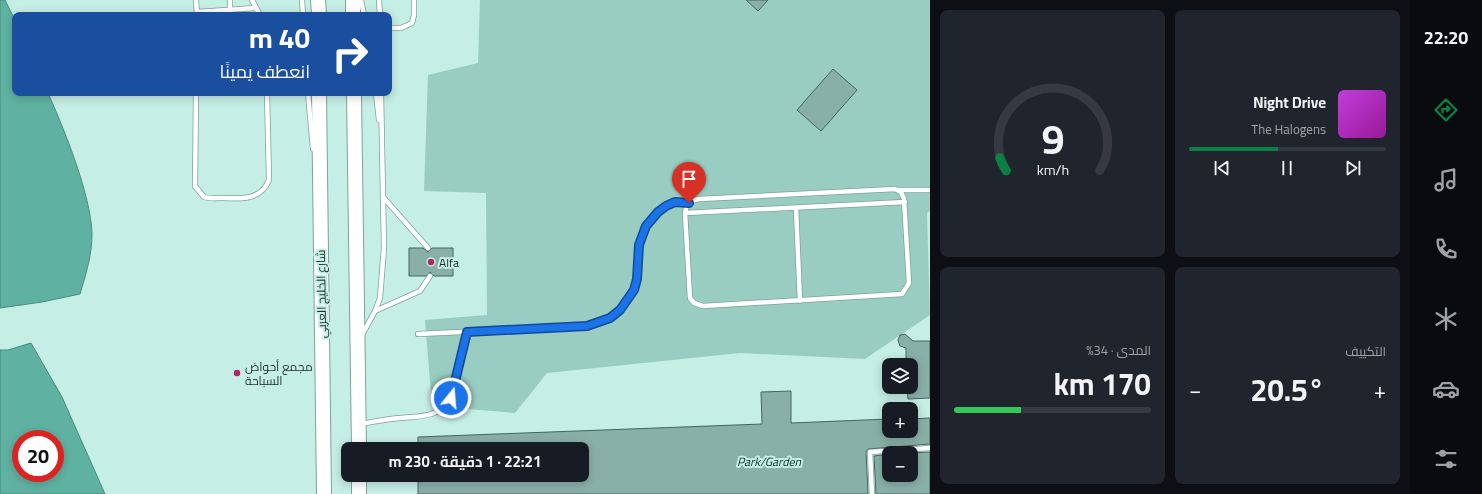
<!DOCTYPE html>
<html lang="ar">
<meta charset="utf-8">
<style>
:root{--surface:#171b24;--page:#20242c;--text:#f1f3f6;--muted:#9ea1a6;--line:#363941;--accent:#0b8043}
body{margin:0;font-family:Georgia,Cairo,serif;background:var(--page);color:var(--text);direction:rtl;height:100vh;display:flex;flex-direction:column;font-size:15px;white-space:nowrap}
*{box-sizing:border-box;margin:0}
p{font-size:13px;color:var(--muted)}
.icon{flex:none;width:22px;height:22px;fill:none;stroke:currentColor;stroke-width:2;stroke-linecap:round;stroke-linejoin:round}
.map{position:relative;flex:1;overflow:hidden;direction:ltr}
.drawer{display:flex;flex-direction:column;gap:10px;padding:10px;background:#0d0f14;width:480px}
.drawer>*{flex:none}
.hud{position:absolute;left:12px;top:12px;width:380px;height:84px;border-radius:8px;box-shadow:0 2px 10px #0003;direction:rtl;background:#1a4fa0;color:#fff;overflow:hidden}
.controls{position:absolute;left:882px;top:358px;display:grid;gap:8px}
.controls a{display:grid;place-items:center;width:36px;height:36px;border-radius:8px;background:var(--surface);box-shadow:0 2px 10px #0003;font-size:20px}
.speed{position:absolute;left:12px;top:430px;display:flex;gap:8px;font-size:20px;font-weight:700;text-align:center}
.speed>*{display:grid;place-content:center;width:52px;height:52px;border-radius:50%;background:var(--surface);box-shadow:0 2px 10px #0003;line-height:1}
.speed .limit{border:6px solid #d22;background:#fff;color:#111}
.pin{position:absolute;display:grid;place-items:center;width:34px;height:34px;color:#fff;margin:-41px -17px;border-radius:50% 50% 50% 0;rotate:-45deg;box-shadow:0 0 4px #0007}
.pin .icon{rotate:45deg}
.me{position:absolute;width:44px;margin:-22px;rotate:17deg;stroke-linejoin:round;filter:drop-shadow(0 0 3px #0008)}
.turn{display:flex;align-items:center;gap:14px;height:84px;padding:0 16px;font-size:18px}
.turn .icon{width:52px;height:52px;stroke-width:2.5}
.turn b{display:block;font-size:28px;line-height:34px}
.big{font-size:30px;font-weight:700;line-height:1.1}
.drawer .card{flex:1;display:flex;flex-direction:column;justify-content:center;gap:6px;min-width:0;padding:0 14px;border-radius:8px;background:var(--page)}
.drawer .dial{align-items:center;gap:0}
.dial svg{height:104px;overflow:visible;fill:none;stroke:var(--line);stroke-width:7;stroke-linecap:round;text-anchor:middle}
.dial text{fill:var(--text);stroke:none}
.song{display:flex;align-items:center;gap:12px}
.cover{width:48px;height:48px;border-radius:6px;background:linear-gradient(135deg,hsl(290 70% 55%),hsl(300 70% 35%))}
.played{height:4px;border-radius:2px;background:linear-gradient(90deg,var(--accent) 45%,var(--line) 45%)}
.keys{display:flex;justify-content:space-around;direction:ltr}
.heat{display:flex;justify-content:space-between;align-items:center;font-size:22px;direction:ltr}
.charge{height:6px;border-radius:3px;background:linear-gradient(90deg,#34c759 34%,var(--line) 0)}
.drawer .tiles{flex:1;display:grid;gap:10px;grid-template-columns:repeat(2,1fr)}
.trip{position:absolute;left:341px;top:442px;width:248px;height:40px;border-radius:8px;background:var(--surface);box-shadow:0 2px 10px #0003;font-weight:700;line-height:40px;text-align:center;direction:rtl}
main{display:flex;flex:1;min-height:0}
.tabs{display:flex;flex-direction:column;width:72px;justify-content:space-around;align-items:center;background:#090b0e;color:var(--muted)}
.tabs .icon{width:28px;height:28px}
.tabs .on{color:var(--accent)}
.tabs b{font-size:18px;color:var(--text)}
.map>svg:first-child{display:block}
.green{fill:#99cdc1}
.water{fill:#5fb2a1;stroke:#4c8a7d;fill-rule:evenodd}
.building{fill:#89b0a7;stroke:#41675e}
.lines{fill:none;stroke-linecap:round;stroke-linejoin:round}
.service-casing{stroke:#7ca39a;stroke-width:6}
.primary-casing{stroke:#7ca39a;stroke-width:16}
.service{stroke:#fff;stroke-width:4.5}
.primary{stroke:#fff;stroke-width:14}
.route-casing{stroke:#114b97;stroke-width:10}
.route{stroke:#1a73e8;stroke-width:7}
.poi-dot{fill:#b02665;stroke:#c5eee4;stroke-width:1.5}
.labels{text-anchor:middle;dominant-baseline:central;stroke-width:4;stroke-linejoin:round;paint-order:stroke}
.poi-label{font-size:12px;fill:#1e2e2a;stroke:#c5eee4;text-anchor:start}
.street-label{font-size:12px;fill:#1e2e2a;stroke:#c5eee4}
.park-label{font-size:12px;font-style:italic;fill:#0f372f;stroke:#c5eee4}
</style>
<main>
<nav class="tabs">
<b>22:20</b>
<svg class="icon on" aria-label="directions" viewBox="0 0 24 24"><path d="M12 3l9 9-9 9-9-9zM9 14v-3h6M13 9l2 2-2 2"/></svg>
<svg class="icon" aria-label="music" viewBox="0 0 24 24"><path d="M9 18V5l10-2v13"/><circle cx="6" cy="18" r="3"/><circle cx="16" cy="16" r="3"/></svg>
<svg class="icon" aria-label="phone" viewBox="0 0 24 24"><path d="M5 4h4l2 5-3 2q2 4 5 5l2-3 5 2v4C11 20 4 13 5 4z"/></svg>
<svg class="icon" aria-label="climate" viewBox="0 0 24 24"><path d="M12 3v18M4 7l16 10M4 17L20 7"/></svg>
<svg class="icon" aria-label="car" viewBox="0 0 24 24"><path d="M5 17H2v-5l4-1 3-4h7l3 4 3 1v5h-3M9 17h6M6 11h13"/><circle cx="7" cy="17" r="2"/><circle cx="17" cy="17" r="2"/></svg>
<svg class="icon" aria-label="filters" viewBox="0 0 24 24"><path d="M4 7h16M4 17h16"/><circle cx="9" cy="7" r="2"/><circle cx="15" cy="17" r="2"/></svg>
</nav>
<section class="drawer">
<div class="tiles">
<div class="card">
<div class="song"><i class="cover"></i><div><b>Night Drive</b><p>The Halogens</p></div></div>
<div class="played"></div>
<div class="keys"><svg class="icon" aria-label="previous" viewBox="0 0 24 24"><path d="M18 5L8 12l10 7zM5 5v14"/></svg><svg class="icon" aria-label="pause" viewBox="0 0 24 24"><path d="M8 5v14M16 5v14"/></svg><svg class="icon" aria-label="next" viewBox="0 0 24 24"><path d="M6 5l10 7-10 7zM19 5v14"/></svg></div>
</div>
<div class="card dial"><svg viewBox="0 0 100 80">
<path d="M14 69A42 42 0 1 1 86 69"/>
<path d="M14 69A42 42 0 0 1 9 59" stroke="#0b8043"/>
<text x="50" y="56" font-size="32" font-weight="700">9</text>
<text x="50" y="72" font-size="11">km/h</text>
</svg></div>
<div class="card"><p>التكييف</p>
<div class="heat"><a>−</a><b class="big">20.5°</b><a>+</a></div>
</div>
<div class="card"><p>المدى · 34%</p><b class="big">170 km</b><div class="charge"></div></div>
</div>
</section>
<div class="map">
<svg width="930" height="494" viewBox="0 0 930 494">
<rect width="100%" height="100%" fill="#c5eee4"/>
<path class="green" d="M480 0H930V211L927 213 930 315 865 359 740 353 547 373 515 413 432 406 425 320 487 315 486 193 424 191 428 75 478 63Z"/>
<path class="water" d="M0 0H5L15 20V93H48C64 129 91 195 92 234 92 255 86 274 80 294L42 302 0 308Z
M31 343 62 397 105 494H0V350H8ZM21 439H55V473H21Z"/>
<path class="building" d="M746 0H768L758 11Z
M833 69 857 90 821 131 797 110Z
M409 248H423L428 252 432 248H453V276H434L430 272 426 276H409Z
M905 334 913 341H930V398L908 399 907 387H911V365H906V348L900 346 898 340 900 335Z
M791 391V423L889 419V431H911V419L930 418V444L868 449 866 452 868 494H418V475H582V449H418V437L762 424 761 392Z
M930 452V494H876L874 456 889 454V475H911V453Z"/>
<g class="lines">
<g class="service-casing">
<path id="service" d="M196 0 197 15
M252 0 260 15
M302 0 303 15
M361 0 364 15
M379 0 380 15
M230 10V0
M197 12 256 8
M389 28H401L412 23 414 15V0
M196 93 195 186 204 197C210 199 217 198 223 198 242 199 261 200 269 180L267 93
M308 93 313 149
M376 93 379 120
M895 189 901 192 904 199 909 283 902 294 703 306 694 303 690 298 685 213C686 205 691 200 699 199Z
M898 190H930
M383 197 428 248
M796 208 800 301
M685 213 905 202
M375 311 420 291 430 276
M418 334 587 326C611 320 632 305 637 279 640 265 637 250 641 236 647 218 669 197 689 203
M362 335 375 311 380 298 384 248 381 93
M360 424C373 422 386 419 400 418 419 416 440 418 451 398 460 381 462 351 467 332
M872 494 870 452 930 448"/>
</g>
<g class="primary-casing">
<path id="primary" d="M318 0 319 15
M353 0V15
M319 93 324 494
M354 93 359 449
M359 475V494"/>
</g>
<use href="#service" class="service"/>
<use href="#primary" class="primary"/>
</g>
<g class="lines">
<g class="route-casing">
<path id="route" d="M451 398 467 332 587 326 610 318 620 310 634 290 637 279 639 245 646 226 658 212 666 206 675 202 689 203"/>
</g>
<use href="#route" class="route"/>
</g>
<g class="poi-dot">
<circle cx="431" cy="262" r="4"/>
<circle cx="237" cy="373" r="4"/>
</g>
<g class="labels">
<g class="poi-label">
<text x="439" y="262">Alfa</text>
<text x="245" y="366">مجمع أحواض<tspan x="245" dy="14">السباحة</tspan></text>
</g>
<g class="street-label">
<text transform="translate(321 294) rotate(-91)">شارع الخليج العربي</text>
</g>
<g class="park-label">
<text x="769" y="461">Park/Garden</text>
</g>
</g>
</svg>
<div class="controls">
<a><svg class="icon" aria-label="layers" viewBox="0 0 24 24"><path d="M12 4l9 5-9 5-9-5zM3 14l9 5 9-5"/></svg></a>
<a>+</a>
<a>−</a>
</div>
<div class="speed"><div class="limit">20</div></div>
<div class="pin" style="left:689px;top:203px;background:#d93025"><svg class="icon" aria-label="arrive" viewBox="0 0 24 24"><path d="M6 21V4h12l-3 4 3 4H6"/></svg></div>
<svg class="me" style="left:451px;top:398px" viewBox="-20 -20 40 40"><circle r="17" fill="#1a73e8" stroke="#fff" stroke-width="3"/><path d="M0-11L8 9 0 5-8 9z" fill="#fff"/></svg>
<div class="trip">22:21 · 1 دقيقة · 230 m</div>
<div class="hud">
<div class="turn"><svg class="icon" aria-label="right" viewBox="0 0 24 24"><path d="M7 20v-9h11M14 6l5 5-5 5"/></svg><div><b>40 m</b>انعطف يمينًا</div></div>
</div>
</div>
</main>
